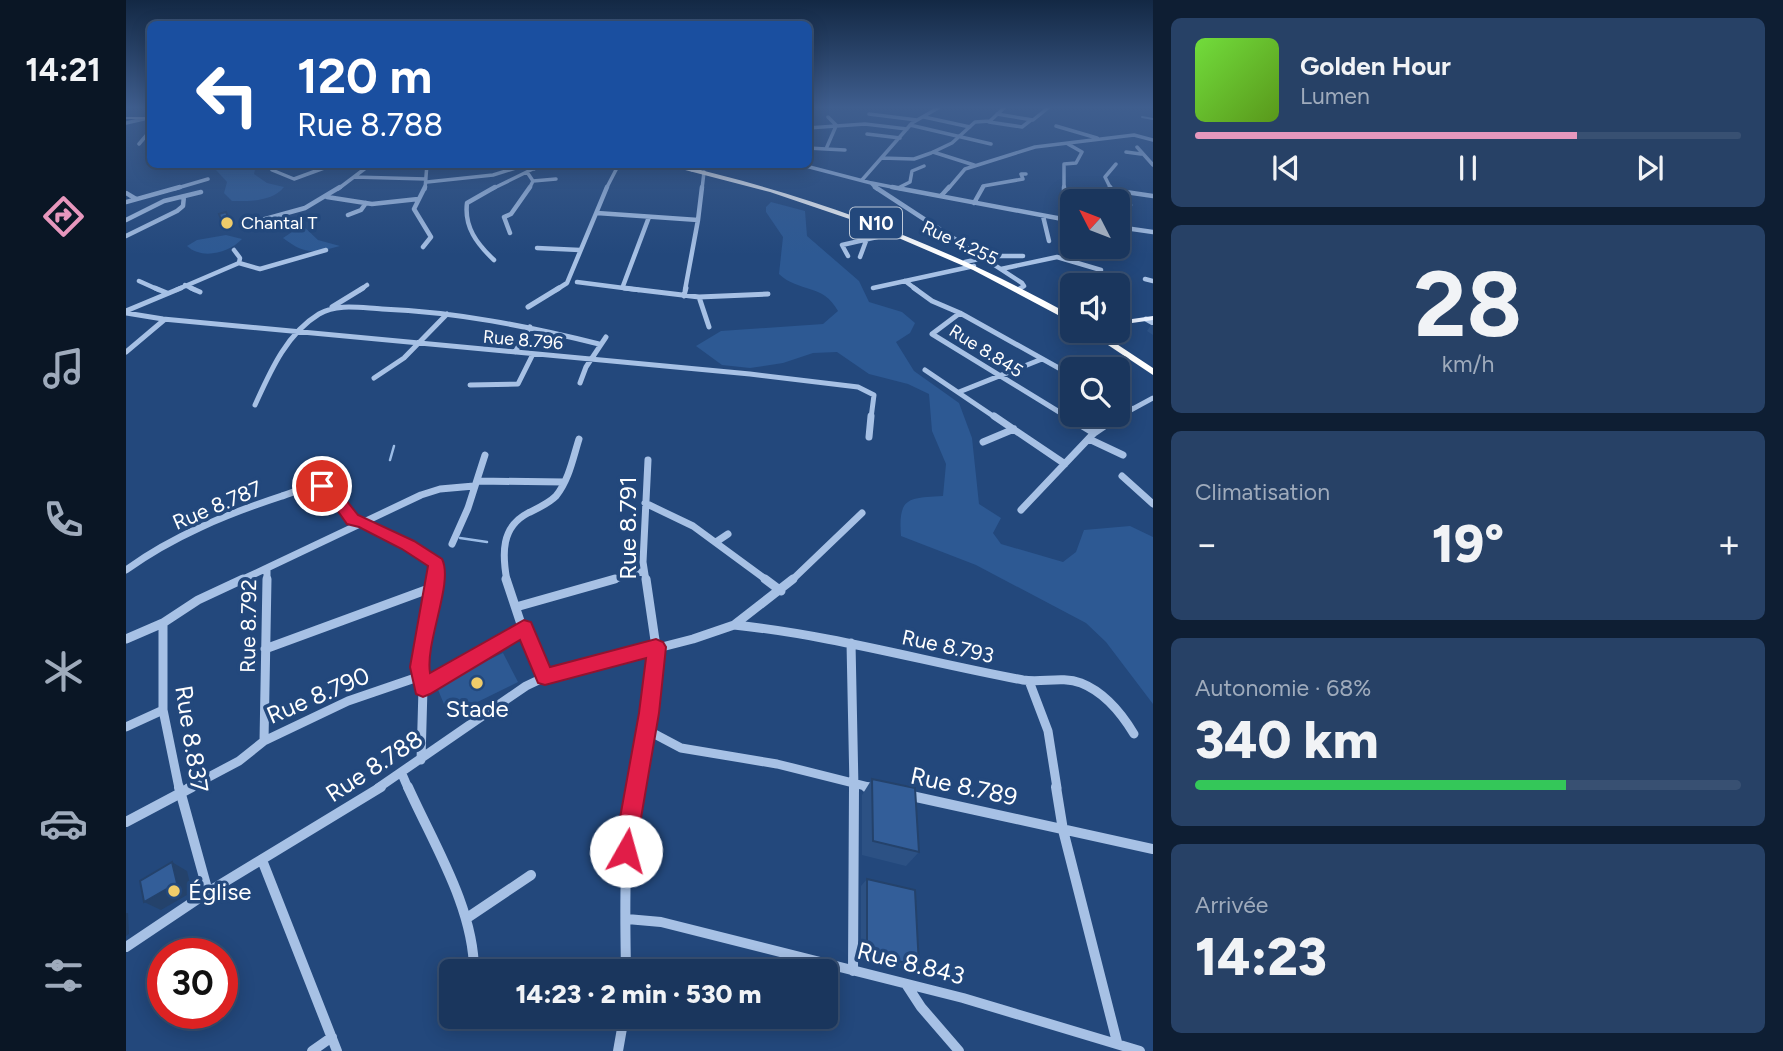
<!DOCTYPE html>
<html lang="fr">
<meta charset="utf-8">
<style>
:root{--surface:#1a365d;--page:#274166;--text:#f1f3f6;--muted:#9fabbc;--line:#385072;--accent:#e797bd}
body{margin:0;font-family:Figtree,sans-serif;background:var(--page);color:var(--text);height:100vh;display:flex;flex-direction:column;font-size:26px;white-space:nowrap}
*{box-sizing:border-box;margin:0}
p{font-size:23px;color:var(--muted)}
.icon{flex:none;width:38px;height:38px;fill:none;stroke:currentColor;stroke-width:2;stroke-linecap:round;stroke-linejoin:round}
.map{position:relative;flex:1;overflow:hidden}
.panel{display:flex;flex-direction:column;gap:18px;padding:18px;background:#0e1e33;width:630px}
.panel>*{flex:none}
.top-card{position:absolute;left:21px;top:21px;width:665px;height:147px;border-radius:10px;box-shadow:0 4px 18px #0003,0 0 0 2px var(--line);background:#1a4fa0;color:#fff;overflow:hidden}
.needle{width:46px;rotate:312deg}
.tools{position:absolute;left:934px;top:189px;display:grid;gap:14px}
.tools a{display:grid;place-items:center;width:70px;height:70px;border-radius:10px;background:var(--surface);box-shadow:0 4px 18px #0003,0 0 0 2px var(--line);font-size:35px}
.speed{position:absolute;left:21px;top:938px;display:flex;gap:14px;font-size:35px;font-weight:700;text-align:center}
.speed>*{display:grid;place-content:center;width:91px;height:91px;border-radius:50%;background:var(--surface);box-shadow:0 4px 18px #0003,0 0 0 2px var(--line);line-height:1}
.speed .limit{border:10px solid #d22;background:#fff;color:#111}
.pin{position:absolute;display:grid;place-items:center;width:60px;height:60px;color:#fff;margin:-30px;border:4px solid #fff;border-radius:50%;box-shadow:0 2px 7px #0007}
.me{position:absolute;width:77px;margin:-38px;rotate:7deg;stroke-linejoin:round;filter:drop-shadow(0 0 5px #0008)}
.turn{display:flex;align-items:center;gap:24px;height:147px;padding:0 35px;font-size:32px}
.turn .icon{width:91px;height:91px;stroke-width:2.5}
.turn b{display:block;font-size:49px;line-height:60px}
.big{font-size:52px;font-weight:800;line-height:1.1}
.panel .widget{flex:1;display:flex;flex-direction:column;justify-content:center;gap:10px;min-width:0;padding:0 24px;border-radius:10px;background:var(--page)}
.panel .dial{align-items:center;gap:0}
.dial b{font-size:91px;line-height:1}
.song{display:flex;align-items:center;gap:21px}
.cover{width:84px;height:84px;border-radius:10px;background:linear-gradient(135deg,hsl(100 70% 55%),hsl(90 70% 35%))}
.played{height:7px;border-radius:4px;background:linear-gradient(90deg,var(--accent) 70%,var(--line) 70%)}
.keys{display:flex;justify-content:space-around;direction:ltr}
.heat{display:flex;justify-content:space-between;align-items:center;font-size:38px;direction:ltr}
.charge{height:10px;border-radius:5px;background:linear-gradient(90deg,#34c759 68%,var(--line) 0)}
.trip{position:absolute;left:313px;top:959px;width:399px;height:70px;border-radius:10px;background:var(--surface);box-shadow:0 4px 18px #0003,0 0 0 2px var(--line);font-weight:800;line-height:70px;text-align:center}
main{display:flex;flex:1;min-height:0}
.tab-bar{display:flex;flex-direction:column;width:126px;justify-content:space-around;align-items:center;background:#0a1625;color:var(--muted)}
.tab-bar .icon{width:49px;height:49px}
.tab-bar .active{color:var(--accent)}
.tab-bar b{font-size:32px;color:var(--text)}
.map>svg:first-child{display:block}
.green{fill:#2d5993}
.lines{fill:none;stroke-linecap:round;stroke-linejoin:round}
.stream-far1{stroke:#9bbce6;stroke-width:2}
.stream{stroke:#9bbce6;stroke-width:2.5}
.street-far5{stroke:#a7c1e5;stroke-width:3.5}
.street-far4{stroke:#a7c1e5;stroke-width:4.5}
.street-far3{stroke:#a7c1e5;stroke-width:5}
.street-far2{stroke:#a7c1e5;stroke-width:7}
.street-far1{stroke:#a7c1e5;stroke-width:9}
.street{stroke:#a7c1e5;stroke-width:10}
.primary{fill:#e7effd;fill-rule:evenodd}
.highway{fill:#fff;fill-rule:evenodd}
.wall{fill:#2c5184}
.shaded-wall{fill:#24426b}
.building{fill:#335e99;stroke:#24426b;stroke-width:2}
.route{fill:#e11d48;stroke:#92132f;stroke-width:2}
.poi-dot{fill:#f0cc6a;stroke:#23487c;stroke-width:2.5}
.labels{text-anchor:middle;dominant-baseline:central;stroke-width:7;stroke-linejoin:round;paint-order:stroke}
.far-poi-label{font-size:18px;fill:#fff;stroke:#23487c;text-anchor:start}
.far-street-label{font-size:18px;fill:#fff;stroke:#23487c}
.shield{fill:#23487c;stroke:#bdc8d8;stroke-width:2}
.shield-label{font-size:19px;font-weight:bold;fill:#fff}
.street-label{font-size:21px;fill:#fff;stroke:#23487c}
.near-street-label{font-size:24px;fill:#fff;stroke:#23487c}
.near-poi-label{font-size:24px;fill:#fff;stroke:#23487c}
</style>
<main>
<nav class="tab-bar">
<b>14:21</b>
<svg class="icon active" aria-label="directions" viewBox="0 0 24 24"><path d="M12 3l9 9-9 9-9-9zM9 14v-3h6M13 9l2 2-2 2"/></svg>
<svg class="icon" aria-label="music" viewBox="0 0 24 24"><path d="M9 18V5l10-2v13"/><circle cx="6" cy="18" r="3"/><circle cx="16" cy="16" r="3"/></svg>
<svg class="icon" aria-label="phone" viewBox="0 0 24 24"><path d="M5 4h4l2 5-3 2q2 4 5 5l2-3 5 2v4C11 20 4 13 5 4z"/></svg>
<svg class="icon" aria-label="climate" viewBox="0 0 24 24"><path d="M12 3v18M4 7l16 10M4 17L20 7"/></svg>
<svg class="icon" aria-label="car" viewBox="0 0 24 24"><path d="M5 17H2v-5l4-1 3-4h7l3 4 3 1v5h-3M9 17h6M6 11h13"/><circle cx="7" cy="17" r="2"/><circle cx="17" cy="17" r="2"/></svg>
<svg class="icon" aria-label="filters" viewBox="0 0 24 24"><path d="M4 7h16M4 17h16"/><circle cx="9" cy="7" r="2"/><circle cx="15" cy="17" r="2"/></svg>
</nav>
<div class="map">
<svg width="1027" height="1051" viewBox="0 0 1027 1051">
<rect width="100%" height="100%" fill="#23487c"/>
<path class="green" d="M99 165H130L128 174 141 183 158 187C146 202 123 201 106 201L98 193 101 182 90 170Z
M645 202 679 211 681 236 733 281 743 302 776 312 789 323 784 333 770 342 788 371 833 403 846 438 853 504 875 518 867 533 875 544 937 562 950 552 958 530 1004 526 1027 537V704L980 642 960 623 850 565 775 536C772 497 782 498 817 496L820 464 806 431 803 394 782 384 743 374 711 352 687 353 657 363 624 368 596 365 570 346 595 331 697 324 712 311C697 283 673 293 653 274L657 237 640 212V207Z
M155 220 173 222 192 240 214 246C189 253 179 255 157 238L166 232V229L144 225Z
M100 235 116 239C103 253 76 260 61 246L71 240Z
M377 653 392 682 323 716 310 685Z"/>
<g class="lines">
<path class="stream-far1" d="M1016 117 1027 119"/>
<path class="stream" d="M264 460 268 446
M334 538 361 542"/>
<path class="street-far5" d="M743 114 791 120
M871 114 907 120 922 108
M702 117 710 125
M798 117 844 127
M863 122 896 127 905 120
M0 123 22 118
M784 125 865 144
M930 126 971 138
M682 128 710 126
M741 134 774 138
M13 144 24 131
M1011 147 1027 165
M682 148 700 149 710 126 739 124 781 129
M700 149 719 150
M807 152 848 165
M1000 152 1015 154
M755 158 788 159 805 153 826 143 849 122 864 121 878 108
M341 164 352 168 368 164
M672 164 745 183 751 189
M146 170 168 179 209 164
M566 170 580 164
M401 172 407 181 403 189
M228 177 300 179
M736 180 786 123 812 108
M407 181 430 179
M301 182 367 175 396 166 408 169
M746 183 776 189
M772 188 784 182 786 171 798 166
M48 189 82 179
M212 189 245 164
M299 189 301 164
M366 189 417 164
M480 189 493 164
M576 189 578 172
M822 189 839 169 909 147 1008 135 1027 140
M856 189 857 186 897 179 895 174H900
M938 189V164L950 163 956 152 942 144
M985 189 979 177 990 164"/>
<path class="street-far4" d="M749 187 896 283 898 286 893 289
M766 187 947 221
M938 187V220
M984 187 986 190 1027 196
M0 193 10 199
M1001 194 1004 205
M815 196 823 187
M201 197 246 204 292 199
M0 202 54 187
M848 203 857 187
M471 213 572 220 559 290
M222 215 235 210 240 203
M917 216 923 241
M0 220 38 201 75 192
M572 220 576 187
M132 221 179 208 214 187
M992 227 1027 232
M384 233 378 217 385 214 404 187
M0 236 51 211 57 206 58 196
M297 247 305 237 288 209 299 187
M411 248 454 250
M108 250 114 258 113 263
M722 256 716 245 773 232
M734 257 740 241
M368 260C351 244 338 227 341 203L369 187
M839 262 867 256H897
M875 269 931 257 975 270
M1019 279 1027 281
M13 281 33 290
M779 281 791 290
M451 282 513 290
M59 285 69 290
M497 286 523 217
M747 288 848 266
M50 290 113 263 134 269 200 250
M234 290 241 285
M430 290 441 283 481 187"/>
<path class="street-far3" d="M29 288 41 293
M65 288 74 292
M498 288 573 297 583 327
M788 288 806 301 834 313
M558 296 560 288
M573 297 642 294
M206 307 237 288
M402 307 433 288
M0 311 55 288
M0 313 37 319 624 374 732 387 748 395 745 418
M1020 319 1027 323
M0 352 38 320
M389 352 404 327
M799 370 870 418
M248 378 278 358 321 314
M454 383 460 367 480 337
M344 385 392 384 407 354
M833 392 916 359
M992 401 1005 408
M129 405C144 372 160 334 193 314 212 303 235 308 256 309 330 312 401 326 473 344
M943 418 806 334 834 313 947 376
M990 418 1027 398"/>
<path class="street-far2" d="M868 416 939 464
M940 416 968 433
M743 437 745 416
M963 439 997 455
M857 442 888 429
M996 476 1027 504
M351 481 438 482
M519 503 567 526 642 581
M895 510 968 433 993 416
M590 542 602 534
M326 544 342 508 359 455
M0 570C47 536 101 514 156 496 167 493 181 485 192 487 209 490 219 506 226 520L237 522 301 555 311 566 308 581
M113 581 141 568
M141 581V568L295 495 314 489 348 486
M381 581C376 554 375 527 402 513 412 508 422 504 430 496 443 480 447 458 453 439
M482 581 518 571
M520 581 517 562 522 460
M665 581 736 513"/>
<path class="street-far1" d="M380 579 395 624 419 677
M639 579 655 591
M390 607 489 579
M608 625C706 635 800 662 897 680 916 683 936 676 955 683 978 692 996 714 1008 734
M0 639 37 623
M725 643 728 788
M139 649 308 587
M903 681 922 731 931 788
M297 688 398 628
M0 727 37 710
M521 730 555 748 651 764 747 788
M138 741 141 579
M295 760 297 688 294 668 309 579
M276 774 282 788
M53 788 37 710V623L72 600 117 579
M62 788 113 761 138 741 222 701 295 676
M252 788 400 686 419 677 567 639 608 625 667 579
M509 788 521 730 530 647 520 579"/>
<path class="street" d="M53 787 82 892
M282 787C307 843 348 908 348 971
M740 787 749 789
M930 787 937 830 991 1042
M781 795 1027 849
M0 822 66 787
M136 860 211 1051
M341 918 405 875
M501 919 535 922 837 998 1014 1051
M0 947 82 892 255 787
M500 971C499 908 497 849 510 787
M727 971 728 787
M780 984 795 1007 833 1051
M186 1051 206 1037
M492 1051 498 1017"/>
<path class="primary" d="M0 117H24V119H0Z
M1027 316V320L992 325V321Z"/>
<path class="highway" d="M536 164H549C693 197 818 245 947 316V323L847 270 747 227 644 192Z
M961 331H971L1027 368V375Z"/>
</g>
<path class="wall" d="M1025 325H1027V335L1021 331Z
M746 779 793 852 780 866 736 855V795Z
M741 879 793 966 786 971 740 960 735 954V886Z"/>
<path class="shaded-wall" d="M104 221 106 226 99 228 96 222Z
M46 862 61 871 66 892 35 910 18 902Z
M0 913H2L3 934 0 936Z"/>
<path class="building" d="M100 212 104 221 96 222 93 214Z
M746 779 789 788 793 852 747 841Z
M46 862 51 883 18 902 14 881Z
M741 879 789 890 793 966 746 955 741 949Z"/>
<linearGradient id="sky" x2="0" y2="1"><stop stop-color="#132844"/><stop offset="0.42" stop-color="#3f5e8e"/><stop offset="1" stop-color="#3f5e8e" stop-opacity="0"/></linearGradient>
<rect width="1027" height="255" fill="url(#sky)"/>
<path class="route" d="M196 481 209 486 232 515 288 541 316 559C328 582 299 642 304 673L398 620 405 622 424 667 530 639 537 642 540 647 533 713 508 859 500 863 492 859 488 851 513 713 520 658 419 685 412 683 394 640 304 694 297 697 290 694 284 667 302 566 276 549 233 527 221 524 199 493 188 486Z"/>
<g class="poi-dot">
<circle cx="101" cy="223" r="7"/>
<circle cx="351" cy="683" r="7"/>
<circle cx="48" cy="891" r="7"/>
</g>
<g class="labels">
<g class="far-poi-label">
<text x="115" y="223">Chantal T</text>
</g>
<g class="far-street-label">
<text transform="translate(834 243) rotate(25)">Rue 4.255</text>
<text transform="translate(397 340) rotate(5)">Rue 8.796</text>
<text transform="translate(860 351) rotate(32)">Rue 8.845</text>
</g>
<rect class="shield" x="724" y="207.5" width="52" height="31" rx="5"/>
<g class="shield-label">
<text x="750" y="223">N10</text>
</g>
<g class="street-label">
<text transform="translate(91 505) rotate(-23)">Rue 8.787</text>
<text transform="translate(122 626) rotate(-89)">Rue 8.792</text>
<text transform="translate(822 646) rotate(12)">Rue 8.793</text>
</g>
<g class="near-street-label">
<text transform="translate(501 528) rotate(-90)">Rue 8.791</text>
<text transform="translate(192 695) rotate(-23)">Rue 8.790</text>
<text transform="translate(66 739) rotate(81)">Rue 8.837</text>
<text transform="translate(248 766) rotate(-33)">Rue 8.788</text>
<text transform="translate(838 786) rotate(12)">Rue 8.789</text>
<text transform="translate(785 963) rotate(14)">Rue 8.843</text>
</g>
<g class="near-poi-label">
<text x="351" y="708">Stade</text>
<text x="62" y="891" text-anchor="start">Église</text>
</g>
</g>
</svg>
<div class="tools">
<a><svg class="needle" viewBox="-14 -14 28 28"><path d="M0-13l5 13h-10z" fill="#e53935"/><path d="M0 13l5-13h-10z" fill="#9fabbc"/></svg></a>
<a><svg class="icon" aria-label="sound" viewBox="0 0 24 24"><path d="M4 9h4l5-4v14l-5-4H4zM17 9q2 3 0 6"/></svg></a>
<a><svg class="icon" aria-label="search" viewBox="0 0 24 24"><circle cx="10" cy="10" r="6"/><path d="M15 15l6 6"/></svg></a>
</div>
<div class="speed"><div class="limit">30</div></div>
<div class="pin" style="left:196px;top:486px;background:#d93025"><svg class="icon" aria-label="arrive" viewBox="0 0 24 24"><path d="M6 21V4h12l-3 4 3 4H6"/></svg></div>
<svg class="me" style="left:500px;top:851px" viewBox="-20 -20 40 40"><circle r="19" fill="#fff"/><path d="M0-13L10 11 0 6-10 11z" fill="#e11d48"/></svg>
<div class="trip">14:23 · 2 min · 530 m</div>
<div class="top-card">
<div class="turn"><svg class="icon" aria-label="left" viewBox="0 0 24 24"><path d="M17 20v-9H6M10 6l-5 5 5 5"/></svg><div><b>120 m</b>Rue 8.788</div></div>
</div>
</div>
<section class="panel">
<div class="widget">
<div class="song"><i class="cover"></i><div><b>Golden Hour</b><p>Lumen</p></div></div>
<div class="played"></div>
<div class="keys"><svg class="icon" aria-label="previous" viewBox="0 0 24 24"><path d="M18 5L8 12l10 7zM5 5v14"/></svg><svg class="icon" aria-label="pause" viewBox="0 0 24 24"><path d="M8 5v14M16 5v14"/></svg><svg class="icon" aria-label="next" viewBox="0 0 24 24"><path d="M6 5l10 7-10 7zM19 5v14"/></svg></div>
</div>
<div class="widget dial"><b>28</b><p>km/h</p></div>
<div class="widget"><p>Climatisation</p>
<div class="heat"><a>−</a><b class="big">19°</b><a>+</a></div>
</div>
<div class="widget"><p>Autonomie · 68%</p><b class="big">340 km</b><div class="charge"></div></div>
<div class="widget"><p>Arrivée</p><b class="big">14:23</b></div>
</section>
</main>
